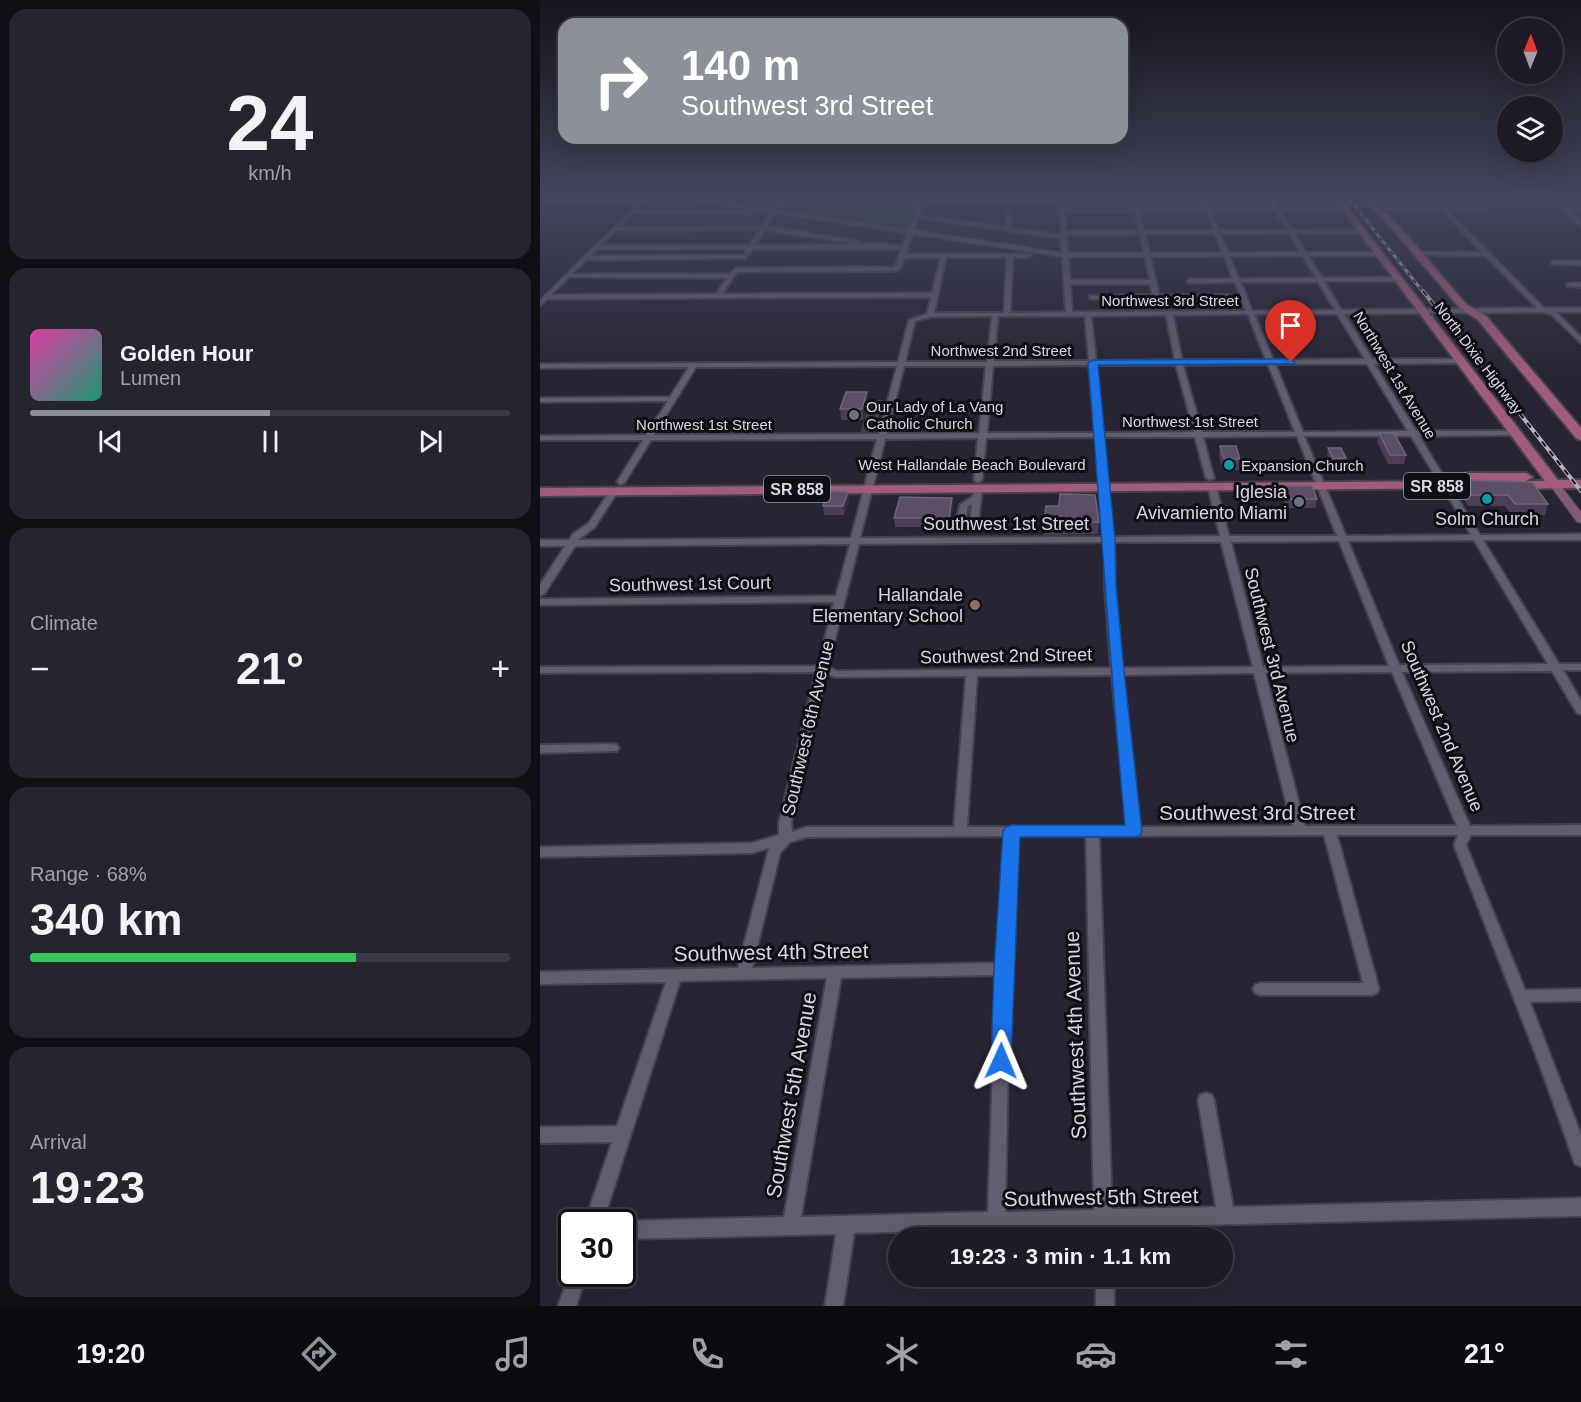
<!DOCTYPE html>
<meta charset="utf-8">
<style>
:root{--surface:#1e1b26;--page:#26242e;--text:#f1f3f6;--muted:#a1a1a7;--line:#3c3943;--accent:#8c9099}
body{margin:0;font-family:Helvetica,sans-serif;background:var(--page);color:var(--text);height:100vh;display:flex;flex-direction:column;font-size:22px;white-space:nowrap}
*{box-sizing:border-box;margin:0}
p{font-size:20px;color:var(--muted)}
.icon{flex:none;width:33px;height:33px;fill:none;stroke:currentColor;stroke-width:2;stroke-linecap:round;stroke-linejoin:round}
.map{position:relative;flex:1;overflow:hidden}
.details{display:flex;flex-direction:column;gap:9px;padding:9px;background:#100f15;width:540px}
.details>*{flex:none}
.banner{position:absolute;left:18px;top:18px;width:570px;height:126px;border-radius:18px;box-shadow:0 6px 24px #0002,0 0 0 2px var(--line);background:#8c9099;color:#fff;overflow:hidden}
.needle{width:39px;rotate:1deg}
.tools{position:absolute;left:957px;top:18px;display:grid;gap:12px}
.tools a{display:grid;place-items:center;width:66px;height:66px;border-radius:50%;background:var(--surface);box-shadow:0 6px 24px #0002,0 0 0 2px var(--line);font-size:30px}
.speed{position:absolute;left:18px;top:1209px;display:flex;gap:12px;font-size:30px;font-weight:700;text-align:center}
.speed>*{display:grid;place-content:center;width:78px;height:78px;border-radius:50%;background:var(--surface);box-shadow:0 6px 24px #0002,0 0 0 2px var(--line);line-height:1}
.speed .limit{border:3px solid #111;border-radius:9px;background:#fff;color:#111}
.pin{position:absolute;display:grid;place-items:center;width:51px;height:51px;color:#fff;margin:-62px -26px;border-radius:50% 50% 50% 0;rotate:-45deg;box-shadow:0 0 6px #0007}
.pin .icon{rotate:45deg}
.me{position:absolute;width:66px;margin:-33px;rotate:1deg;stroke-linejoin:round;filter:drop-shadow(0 0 4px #0008)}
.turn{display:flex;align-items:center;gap:21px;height:126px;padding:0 24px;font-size:27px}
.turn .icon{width:78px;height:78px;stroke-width:2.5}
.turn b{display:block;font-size:42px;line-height:51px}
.big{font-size:45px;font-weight:700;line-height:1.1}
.details .card{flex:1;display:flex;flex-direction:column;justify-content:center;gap:9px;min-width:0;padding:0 21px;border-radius:18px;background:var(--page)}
.details .dial{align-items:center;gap:0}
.dial b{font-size:78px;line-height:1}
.song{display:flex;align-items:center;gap:18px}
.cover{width:72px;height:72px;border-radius:9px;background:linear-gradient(135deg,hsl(320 70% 55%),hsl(160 70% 35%))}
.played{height:6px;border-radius:3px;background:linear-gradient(90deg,var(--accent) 50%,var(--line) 50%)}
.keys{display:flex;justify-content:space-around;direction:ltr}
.heat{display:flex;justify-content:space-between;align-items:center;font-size:33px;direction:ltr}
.charge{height:9px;border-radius:4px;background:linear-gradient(90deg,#34c759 68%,var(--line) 0)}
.trip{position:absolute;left:348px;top:1227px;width:345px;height:60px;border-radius:30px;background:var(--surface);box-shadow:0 6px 24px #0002,0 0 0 2px var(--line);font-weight:700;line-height:60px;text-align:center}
.tabs{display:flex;height:96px;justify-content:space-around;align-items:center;background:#0c0b0f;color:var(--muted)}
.tabs .icon{width:42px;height:42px}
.tabs .active{color:var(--accent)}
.tabs b{font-size:27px;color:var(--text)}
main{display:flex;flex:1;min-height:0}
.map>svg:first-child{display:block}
.green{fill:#374936}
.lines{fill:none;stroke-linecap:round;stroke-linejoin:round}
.minor-casing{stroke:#45424e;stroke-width:4}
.tertiary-casing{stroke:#45424e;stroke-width:3}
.secondary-casing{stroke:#45424e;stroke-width:2}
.primary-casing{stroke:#45424e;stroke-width:4}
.minor{fill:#625d6f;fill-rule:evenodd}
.tertiary{fill:#625d6f;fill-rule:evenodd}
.secondary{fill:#825c75;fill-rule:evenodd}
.primary{fill:#a25c7b;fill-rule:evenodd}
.rail-far1-casing{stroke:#b5b2be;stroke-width:3}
.rail-casing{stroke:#b5b2be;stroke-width:4}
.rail-far1{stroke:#100e15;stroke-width:1.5;stroke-dasharray:4.5;stroke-linecap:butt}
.rail{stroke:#100e15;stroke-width:2;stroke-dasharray:6;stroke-linecap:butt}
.wall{fill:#4c3e56}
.shaded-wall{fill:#372d42}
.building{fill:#5b4f66;stroke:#6f6479;stroke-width:1.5}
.route{fill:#1a73e8;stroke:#114b97;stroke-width:1.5}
.worship-dot{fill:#6b7280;stroke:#100e15;stroke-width:2}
.culture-dot{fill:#0f9aa8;stroke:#100e15;stroke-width:2}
.education-dot{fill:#8d6e63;stroke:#100e15;stroke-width:2}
.labels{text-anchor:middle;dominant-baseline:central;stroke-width:6;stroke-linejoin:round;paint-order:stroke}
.far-street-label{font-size:15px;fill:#dad7e2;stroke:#100e15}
.far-poi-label{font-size:15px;fill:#dad7e2;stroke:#100e15;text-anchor:start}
.shield{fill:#100e15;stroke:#9d9ba4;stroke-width:1.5}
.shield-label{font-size:16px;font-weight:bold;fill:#dad7e2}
.poi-label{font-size:18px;fill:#dad7e2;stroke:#100e15;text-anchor:end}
.street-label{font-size:18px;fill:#dad7e2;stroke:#100e15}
.near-street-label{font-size:21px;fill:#dad7e2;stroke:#100e15}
</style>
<main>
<section class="details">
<div class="card dial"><b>24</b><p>km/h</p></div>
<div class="card">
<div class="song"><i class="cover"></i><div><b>Golden Hour</b><p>Lumen</p></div></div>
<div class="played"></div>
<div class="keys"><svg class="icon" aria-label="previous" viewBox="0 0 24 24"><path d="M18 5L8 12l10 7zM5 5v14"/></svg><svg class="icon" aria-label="pause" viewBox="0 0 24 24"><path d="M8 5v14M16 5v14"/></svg><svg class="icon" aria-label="next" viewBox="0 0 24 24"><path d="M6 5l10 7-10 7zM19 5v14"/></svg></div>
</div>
<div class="card"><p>Climate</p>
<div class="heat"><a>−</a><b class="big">21°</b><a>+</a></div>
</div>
<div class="card"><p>Range · 68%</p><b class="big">340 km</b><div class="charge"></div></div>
<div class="card"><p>Arrival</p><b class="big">19:23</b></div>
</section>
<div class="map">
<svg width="1041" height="1306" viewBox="0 0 1041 1306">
<rect width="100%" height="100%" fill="#282433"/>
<path class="green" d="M248 195H380L366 229 239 208Z
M330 400H343L335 432 320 433Z"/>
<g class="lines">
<g class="minor-casing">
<path id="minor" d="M175 195H179L173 202H169Z
M242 195H246L227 226 321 242 318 244 225 230 215 245 345 244 362 246 381 195H385L384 199H661L660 195H664L670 208H733L726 195H730L738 208H805L807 209 805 210 740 211 752 230 822 229 825 231 822 233H754L782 278 859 277 862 279 859 281H784L801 310 997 308 946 256 878 255V253L880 252H942L902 210H837L835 209 837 208H945L947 210H907L1004 308H1041V312H1016L1041 337V343L1011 314 1003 312 804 314 832 359H921L924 361 921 363 834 364 876 431H975L979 433 975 435 879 436 904 477 903 479H897L871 436H764L806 536 931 535 902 486 906 483 910 486 940 535 1041 534V540H943L1019 664H1041V670H1023L1041 701V714L1037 713 1012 671 862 672 930 826 1041 825V835H931L926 845 985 990 1041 989V1001L990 1002 1041 1135V1166L1035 1164 1033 1158 999 1063 914 845 918 835H797L839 989 837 993 832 995H720L715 993 713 989 715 985 720 983H823L784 835 559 836 572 1209 676 1207 658 1100 660 1095 666 1093 672 1095 674 1100 693 1207 1041 1198V1216L573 1227V1238H555V1227L314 1233 303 1306H285L296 1234 82 1239V1222H79L82 1221 244 1217 287 978 140 981 63 1222H45L72 1142 0 1143V1127L77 1126 126 982 0 984V972L198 968 229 848 212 853 0 857V847L212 843 239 835V822L276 672 0 673V667L278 666 294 602 0 605V599L296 596 310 544 35 546 5 593 0 596V585L25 546H0V540H29L33 534 49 523 71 489 74 488 78 491 55 527 38 540 311 538 337 439 111 440 85 482 81 485 77 482 103 440H0V436L106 435 128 401 0 402V398L130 397 149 367 0 368V364L358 362 369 320 387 314 391 297 8 299 5 297 8 295 176 294 187 278 27 277 26 276 29 274H190L196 268 355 267 361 249H213L208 254 205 252 207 249H56L53 247 56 245H209L220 230 76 231 73 229 76 227 222 226ZM383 201H662L665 208 525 209 524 206 522 205 520 206 521 235 471 228 472 212 469 210 466 212V227L379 215ZM666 211 674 230 604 231 600 212ZM671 211H735L747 230H679ZM525 212H595L599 231H526ZM378 218 521 238 526 312 470 313 473 257H489L492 255 491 254H365L369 248 368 247ZM749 233 776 278 699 279 680 234ZM600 234 610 280H530L526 235ZM605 234H675L693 279H650L647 281 650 283 695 282 706 311 532 312 530 284H610L613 295 550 296V298L552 299 690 298 691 297 688 295H619ZM401 257 392 293 182 294 197 272 357 271 360 269 364 258ZM406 257H467L464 313H394ZM701 282H778L795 310 712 311ZM708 314 726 360H642L633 315ZM714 314H797L825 359 733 360ZM626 315 635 360 556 361 551 316ZM452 316 447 362H365L375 321 390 317ZM458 316H545L549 361H454ZM728 364 755 432H662L643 365ZM735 364H827L868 431 763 432ZM549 365 555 433H447L453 366ZM556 365H636L654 432 563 433ZM357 366 339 434 114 435 156 367ZM364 366H446L439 433 347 434ZM757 436 797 536H689L676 487 672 484 668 487 680 536 573 537 563 437H655L666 478 670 480 674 478 663 437ZM556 437 564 537 320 538 345 439 438 438 434 480 438 483 442 480 446 438ZM934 540 1008 664 859 665 808 541ZM799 541 849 666 723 667 691 542ZM565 542V586L571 668 297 671 288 667 319 544ZM574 542H681L713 667 582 668 575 586ZM852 672 917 826H765L725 673ZM714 673 752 826 600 827 583 675ZM286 674 296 677 426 676 414 827H267L252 832 251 822ZM572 675 587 827H427L437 676ZM465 836 456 963 212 968 240 853 250 842 267 837ZM478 836H546L554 1210 465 1212 470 969ZM456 975 448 1212 261 1217 301 978Z
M0 201H103L105 202 103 203H0Z
M1022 208H1041V210H1027L1041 222V227L1020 210Z
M92 210H208L211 212 208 214 90 213Z
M204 255 206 256V258L45 260 42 258 45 256Z
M1014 261H1041V265L1012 264 1011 263Z
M1030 283H1041V287L1028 286 1027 285Z
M438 486 442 489 438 525 428 530H422L416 524 420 505 433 496 434 489ZM432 504 430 523 426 525 425 523 428 506Z
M73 744 77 745 79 748 77 751 0 753V745Z
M32 1268V1274H47L36 1306H18Z
M556 1276H574V1306H556Z"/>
</g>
<g class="tertiary-casing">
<path id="tertiary" d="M106 195H112L0 306V300Z
M127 195H137L524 253 840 252 843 254 840 256 524 257 129 197Z"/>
</g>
<g class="secondary-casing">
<path id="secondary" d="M1014 481 1018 482 1041 512V523L1037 522 1009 484Z"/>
</g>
<g class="primary-casing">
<path id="primary" d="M791 195H798L1018 480H1041V488L973 489 966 485 968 482 981 481 923 480 921 477 923 474 928 473H986L993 477 986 481H1005Z
M820 195H827L859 226 926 304 946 316 1041 428V440L1037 439 938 320 920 308 853 230Z
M941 481 948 485 946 488 0 496V488Z"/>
</g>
<use href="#minor" class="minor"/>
<use href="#tertiary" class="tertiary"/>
<use href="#secondary" class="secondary"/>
<use href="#primary" class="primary"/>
<g class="rail-far1-casing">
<path id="rail-far1" d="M806 195 884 293"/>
</g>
<g class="rail-casing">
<path id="rail" d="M883 291 1041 491"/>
</g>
<use href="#rail-far1" class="rail-far1"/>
<use href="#rail" class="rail"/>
</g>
<path class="wall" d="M328 403 323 420H301L300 409Z
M839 433 866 455 864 464H848L837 442Z
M680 446 700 459 699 470H683L679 457Z
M788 448 806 458 804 467H792L787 456Z
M921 480 1008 504 1005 515H972L965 506H928L919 491Z
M743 488 777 499 776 508H746L742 497Z
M309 501 304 515H284L283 506Z
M413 507 410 527H407L406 530H395V527H355L354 518Z
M504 522H559L558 534 504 535Z"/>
<path class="shaded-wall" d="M327 392 328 403 323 420 322 409Z
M308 492 309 501 304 515 303 506Z
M412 498 413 507 410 527 409 518Z"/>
<path class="building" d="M306 392H327L322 409H300Z
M839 433H854L866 455H850Z
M680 446H696L700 459H684Z
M788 448H801L806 458H793Z
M921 480 992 482 1008 504H975L968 495H931Z
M748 486H772L777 499H747L743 488Z
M288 491 308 492 303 506H283Z
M520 494 555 495 559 522H504L506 506H519Z
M360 497 412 498 409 518H406V521H394L395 518H354Z"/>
<linearGradient id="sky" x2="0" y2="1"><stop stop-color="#16141c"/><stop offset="0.52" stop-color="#42455b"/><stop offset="1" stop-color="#42455b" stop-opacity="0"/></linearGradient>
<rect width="1041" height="377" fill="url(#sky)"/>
<path class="route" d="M751 359 755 362 754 364 558 365 575 539 576 586 584 671 602 831 600 836 594 837H480L471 1061 468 1067 461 1070 453 1067 451 1061 454 969 463 831 466 827 472 825H585C570 671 561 517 548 363L553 360Z"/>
<g class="worship-dot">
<circle cx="314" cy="415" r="6"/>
<circle cx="759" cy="502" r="6"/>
</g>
<g class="culture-dot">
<circle cx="689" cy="465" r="6"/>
<circle cx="947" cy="499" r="6"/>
</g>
<circle class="education-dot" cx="435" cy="605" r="6"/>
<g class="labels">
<g class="far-street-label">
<text x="630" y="300">Northwest 3rd Street</text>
<text x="461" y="350">Northwest 2nd Street</text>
<text transform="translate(939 358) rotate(53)">North Dixie Highway</text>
<text transform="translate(855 375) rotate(59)">Northwest 1st Avenue</text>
<text x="650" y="421">Northwest 1st Street</text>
<text x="164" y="424">Northwest 1st Street</text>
<text x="432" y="464">West Hallandale Beach Boulevard</text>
</g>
<g class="far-poi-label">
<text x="326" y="406">Our Lady of La Vang<tspan x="326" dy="17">Catholic Church</tspan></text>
<text x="701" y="465">Expansion Church</text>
</g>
<g class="shield">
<rect x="864" y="473" width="66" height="26" rx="4.5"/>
<rect x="224" y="476" width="66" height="26" rx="4.5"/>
</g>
<g class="shield-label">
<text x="897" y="486">SR 858</text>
<text x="257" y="489">SR 858</text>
</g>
<g class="poi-label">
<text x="747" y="492">Iglesia<tspan x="747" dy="21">Avivamiento Miami</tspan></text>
<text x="947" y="519" text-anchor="middle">Solm Church</text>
<text x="423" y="595">Hallandale<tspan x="423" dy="21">Elementary School</tspan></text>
</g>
<g class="street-label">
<text x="466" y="524">Southwest 1st Street</text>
<text transform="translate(150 584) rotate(-1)">Southwest 1st Court</text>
<text transform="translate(732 655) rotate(76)">Southwest 3rd Avenue</text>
<text transform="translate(466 656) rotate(-1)">Southwest 2nd Street</text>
<text transform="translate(902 726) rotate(67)">Southwest 2nd Avenue</text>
<text transform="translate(268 728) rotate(-77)">Southwest 6th Avenue</text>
</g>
<g class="near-street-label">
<text x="717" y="812">Southwest 3rd Street</text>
<text transform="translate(231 952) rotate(-1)">Southwest 4th Street</text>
<text transform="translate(535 1035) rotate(-92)">Southwest 4th Avenue</text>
<text transform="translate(251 1095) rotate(-80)">Southwest 5th Avenue</text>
<text transform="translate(561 1197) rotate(-1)">Southwest 5th Street</text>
</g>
</g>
</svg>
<div class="tools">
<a><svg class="needle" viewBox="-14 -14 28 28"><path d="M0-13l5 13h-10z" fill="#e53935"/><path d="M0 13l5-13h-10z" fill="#a1a1a7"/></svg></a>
<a><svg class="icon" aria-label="layers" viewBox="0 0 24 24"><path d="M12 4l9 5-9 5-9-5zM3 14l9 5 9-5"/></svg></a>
</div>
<div class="speed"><div class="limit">30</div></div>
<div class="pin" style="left:751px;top:362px;background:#d93025"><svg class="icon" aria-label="arrive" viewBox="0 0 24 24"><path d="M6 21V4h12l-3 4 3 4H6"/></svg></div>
<svg class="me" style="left:461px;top:1061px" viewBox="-20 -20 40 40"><path d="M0-17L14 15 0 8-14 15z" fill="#1a73e8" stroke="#fff" stroke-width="4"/></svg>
<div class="trip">19:23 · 3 min · 1.1 km</div>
<div class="banner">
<div class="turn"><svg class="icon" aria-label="right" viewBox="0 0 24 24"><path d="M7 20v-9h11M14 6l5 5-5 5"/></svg><div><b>140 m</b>Southwest 3rd Street</div></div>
</div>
</div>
</main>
<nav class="tabs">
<b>19:20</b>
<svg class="icon active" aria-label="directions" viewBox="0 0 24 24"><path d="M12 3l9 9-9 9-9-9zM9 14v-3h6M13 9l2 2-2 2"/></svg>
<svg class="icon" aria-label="music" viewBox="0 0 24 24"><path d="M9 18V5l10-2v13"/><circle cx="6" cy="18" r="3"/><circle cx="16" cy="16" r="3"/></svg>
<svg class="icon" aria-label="phone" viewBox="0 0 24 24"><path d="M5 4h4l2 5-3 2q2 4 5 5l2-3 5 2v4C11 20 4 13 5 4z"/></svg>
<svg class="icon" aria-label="climate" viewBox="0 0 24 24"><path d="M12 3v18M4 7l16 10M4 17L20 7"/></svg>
<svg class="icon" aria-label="car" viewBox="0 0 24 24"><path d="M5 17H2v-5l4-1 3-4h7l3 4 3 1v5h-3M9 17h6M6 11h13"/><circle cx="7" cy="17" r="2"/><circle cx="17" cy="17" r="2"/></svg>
<svg class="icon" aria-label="filters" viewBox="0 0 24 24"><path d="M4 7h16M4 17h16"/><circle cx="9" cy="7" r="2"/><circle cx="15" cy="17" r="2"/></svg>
<b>21°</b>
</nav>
